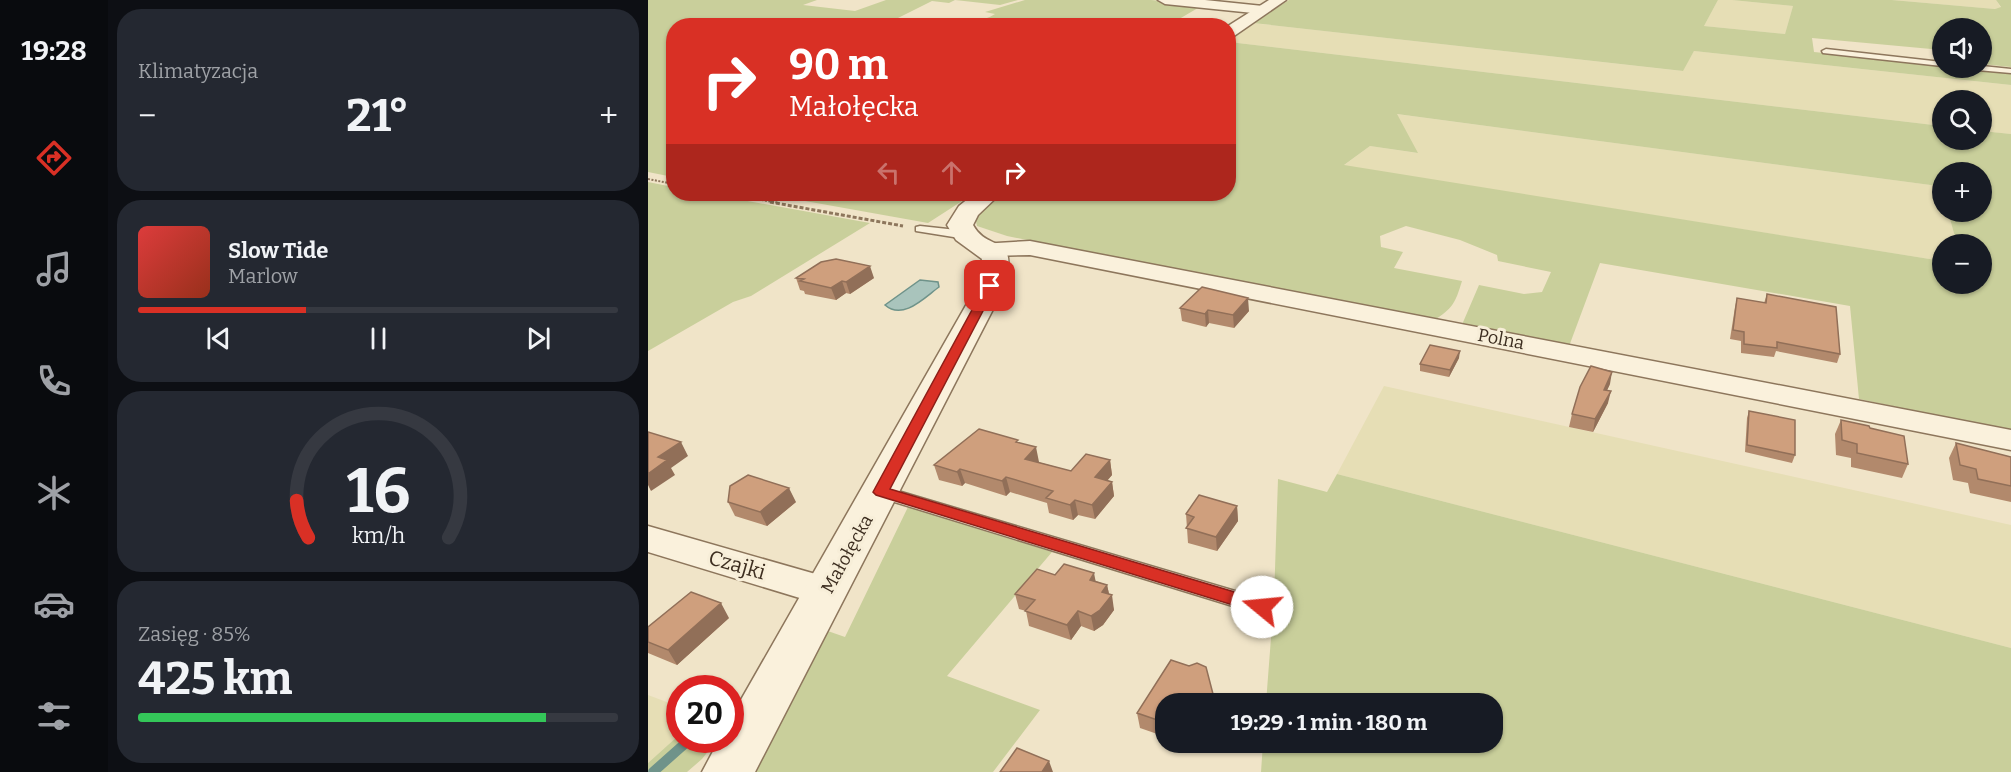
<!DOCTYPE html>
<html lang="pl">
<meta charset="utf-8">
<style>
:root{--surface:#171b24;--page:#242831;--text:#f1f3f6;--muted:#9ea1a6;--line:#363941;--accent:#d93025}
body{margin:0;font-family:Bitter,serif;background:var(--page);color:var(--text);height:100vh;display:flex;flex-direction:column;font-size:22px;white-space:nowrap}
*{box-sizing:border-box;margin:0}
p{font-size:20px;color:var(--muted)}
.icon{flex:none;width:33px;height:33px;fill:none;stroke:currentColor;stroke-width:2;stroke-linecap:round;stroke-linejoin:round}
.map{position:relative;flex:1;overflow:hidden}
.details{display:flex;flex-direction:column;gap:9px;padding:9px;background:#0d0f14;width:540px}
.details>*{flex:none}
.guide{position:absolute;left:18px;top:18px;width:570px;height:183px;border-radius:24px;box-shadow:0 2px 4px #0004;background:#d93025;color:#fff;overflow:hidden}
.tools{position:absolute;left:1284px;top:18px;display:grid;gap:12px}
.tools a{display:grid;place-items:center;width:60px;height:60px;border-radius:50%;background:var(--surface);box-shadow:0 2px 4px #0004;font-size:30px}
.speed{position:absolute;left:18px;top:675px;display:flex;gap:12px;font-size:30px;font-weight:700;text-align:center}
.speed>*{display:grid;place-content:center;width:78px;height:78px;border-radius:50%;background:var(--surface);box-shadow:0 2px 4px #0004;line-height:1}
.speed .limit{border:9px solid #d22;background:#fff;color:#111}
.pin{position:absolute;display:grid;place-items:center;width:51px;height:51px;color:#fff;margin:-26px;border-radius:12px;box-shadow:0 3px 9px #0006}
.me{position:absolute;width:66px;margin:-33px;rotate:287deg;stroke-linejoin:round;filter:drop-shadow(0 0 4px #0008)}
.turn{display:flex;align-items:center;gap:21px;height:126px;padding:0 24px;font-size:27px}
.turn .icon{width:78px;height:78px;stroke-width:2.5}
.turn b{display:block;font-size:42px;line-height:51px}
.lanes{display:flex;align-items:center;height:57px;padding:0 24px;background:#0003;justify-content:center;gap:30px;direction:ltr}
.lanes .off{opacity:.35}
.big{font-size:45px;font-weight:700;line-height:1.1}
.details .card{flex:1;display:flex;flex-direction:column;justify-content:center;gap:9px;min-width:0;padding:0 21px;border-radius:24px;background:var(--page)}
.details .dial{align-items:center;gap:0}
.dial svg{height:156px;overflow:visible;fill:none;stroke:var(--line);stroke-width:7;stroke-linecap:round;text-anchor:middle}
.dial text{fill:var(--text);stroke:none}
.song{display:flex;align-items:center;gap:18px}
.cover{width:72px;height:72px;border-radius:9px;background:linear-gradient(135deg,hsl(0 70% 55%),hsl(10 70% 35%))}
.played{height:6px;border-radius:3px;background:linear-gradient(90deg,var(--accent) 35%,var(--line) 35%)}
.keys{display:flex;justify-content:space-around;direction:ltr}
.heat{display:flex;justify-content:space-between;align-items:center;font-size:33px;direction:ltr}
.charge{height:9px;border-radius:4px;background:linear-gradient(90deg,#34c759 85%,var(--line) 0)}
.trip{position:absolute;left:507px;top:693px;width:348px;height:60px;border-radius:24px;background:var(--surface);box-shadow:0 2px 4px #0004;font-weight:700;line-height:60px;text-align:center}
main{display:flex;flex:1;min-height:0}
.tab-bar{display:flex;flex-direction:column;width:108px;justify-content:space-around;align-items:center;background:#090b0e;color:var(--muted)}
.tab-bar .icon{width:42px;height:42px}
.tab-bar .current{color:var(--accent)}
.tab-bar b{font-size:27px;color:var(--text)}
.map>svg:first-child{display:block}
.farmland{fill:#e6deb5}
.green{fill:#c9cf9b;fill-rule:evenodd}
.water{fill:#a9c4bc;stroke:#6f938a;stroke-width:1.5}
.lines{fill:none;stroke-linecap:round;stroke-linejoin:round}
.stream{stroke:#6f938a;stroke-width:10}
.service-casing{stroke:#8d765c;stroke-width:3}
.minor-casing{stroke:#8d765c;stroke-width:3}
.tertiary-casing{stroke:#8d765c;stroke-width:3}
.path-far1{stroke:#8d765c;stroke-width:2;stroke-dasharray:2 1.5;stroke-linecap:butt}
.path{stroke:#8d765c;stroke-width:3;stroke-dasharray:4 2;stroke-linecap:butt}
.service{fill:#faf1dc;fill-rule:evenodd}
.minor{fill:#faf1dc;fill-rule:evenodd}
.tertiary{fill:#faf1dc;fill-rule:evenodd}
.wall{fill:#b2896c}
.shaded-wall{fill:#916f58}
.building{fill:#cf9f7d;stroke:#916f58;stroke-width:1.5}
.route{fill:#d93025;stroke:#8d1f18;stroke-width:1.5}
.labels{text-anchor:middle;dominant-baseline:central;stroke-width:6;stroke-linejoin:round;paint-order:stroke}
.street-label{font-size:18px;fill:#3d2e20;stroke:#f7eed8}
.near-street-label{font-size:21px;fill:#3d2e20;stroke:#f7eed8}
</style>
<main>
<nav class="tab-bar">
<b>19:28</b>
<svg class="icon current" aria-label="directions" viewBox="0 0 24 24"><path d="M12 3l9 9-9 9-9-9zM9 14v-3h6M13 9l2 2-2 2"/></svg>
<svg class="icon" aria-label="music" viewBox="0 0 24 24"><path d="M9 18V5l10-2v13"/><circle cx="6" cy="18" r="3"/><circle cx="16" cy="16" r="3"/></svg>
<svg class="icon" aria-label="phone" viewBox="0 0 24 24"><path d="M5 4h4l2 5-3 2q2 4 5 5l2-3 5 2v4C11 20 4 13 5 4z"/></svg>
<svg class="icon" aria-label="climate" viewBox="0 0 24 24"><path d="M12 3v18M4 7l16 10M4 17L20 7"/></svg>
<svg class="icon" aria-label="car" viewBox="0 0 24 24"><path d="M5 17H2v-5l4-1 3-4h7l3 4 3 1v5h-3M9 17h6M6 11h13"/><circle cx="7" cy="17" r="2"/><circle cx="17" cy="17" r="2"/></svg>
<svg class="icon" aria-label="filters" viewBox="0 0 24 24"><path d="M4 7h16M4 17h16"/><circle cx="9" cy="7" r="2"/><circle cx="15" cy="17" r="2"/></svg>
</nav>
<section class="details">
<div class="card"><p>Klimatyzacja</p>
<div class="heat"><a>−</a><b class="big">21°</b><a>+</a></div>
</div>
<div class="card">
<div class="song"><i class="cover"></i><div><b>Slow Tide</b><p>Marlow</p></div></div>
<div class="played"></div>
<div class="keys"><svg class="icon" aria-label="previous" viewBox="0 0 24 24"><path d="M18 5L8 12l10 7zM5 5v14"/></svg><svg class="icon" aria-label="pause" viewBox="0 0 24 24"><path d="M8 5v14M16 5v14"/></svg><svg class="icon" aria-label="next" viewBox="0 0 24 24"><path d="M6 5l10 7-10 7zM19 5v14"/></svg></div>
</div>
<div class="card dial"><svg viewBox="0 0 100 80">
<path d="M14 69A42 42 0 1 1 86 69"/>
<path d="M14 69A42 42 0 0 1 8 50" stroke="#d93025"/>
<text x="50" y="56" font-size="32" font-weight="700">16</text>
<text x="50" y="72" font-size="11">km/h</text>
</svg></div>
<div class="card"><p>Zasięg · 85%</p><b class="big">425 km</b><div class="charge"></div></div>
</section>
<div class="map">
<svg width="1363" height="772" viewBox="0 0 1363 772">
<rect width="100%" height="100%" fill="#f0e4c8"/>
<path class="farmland" d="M1070 0H1084L1145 6 1137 34 1056 26Z
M1244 0H1348L1353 8 1347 9Z
M605 23 1034 71 1046 51 1363 85V134L1334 131V100H1294V126L581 42Z
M748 114 1290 186 1294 198V212H1300L1309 244H1294V261L695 166 722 146 769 153Z
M736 386 1363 525V648L689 474Z
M0 695 32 707 31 735 0 763Z"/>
<path class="green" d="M0 0H169L155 5 207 11 238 0H370L352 5 307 0 301 3 284 1 250 18C278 24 321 30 347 14L337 12 377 0H503L555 5 526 22 478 26H26L25 177 0 172Z
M641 0H1070L1056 26 1137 34 1145 6 1084 0H1244L1347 9 1353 7 1348 0H1363V67L1334 64V28H1294V50L1164 38 1166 52 1294 65V68L1363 72V85L1046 51 1035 71 605 23Z
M581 42 1294 126V140H1334V131L1363 134V431L1211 399 1202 306 952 263 920 349 813 327 831 285 876 294 894 292 903 272 850 261 849 255 812 240 758 226 732 236 733 247 755 252 746 268 814 281C807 304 805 308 785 321L359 236 329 226 327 217 335 206 354 194H580ZM749 114 1290 186 1294 198V172H1334V212H1300L1309 244H1334V284H1294V261L696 165 722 146 770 153Z
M0 182 25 187 26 194H61L222 223 103 296 85 302 0 351Z
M118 194H325L280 223Z
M689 474 1363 648V772H613L615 743 844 742V704L618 703 626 599 630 479 679 492Z
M260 507 404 552 299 676 392 710 345 772H98L174 629 197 637Z
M31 735 32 740H69L54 759 39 772H0V763Z"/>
<path class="water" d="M272 280 290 282 291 287C277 297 255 321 237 305Z"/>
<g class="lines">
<path class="stream" d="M5 772 41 740"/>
<g class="service-casing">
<path id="service" d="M1178 49 1294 62V66L1175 53 1174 51Z
M1334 66 1363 69V73L1329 70 1325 68Z
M272 226 318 231 324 235 318 239 268 231V227Z
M233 486 614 599 621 602 624 607 621 612 614 615 227 496 224 492 227 488Z"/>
</g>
<g class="minor-casing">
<path id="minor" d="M510 0H557L615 6 622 10 615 14 517 4Z
M382 241 1363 430V450L382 255 341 256 332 254 329 249 332 244Z
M0 526 192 581 197 591 192 601 178 606 0 552Z"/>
</g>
<g class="tertiary-casing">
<path id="tertiary" d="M621 0H638L586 36 580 38V26Z
M326 194H352L330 215 325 225C340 253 371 232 357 286L107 772H54L71 740H82V719L329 286 334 259 308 240 299 225 311 206Z"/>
</g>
<path class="path-far1" d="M0 179 26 184
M79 194 131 203"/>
<path class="path" d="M122 202 255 226"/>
<use href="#service" class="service"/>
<use href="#minor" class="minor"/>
<use href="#tertiary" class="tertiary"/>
</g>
<path class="wall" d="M148 278H226L202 294 198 293 188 300 157 294 156 291 152 290Z
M1119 294 1192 354 1189 363 1128 351 1126 357 1093 353V341L1082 339 1087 307 1089 298 1116 303Z
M532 308 601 311 586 328 561 323 558 327 534 321Z
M811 358 801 377 772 371V364Z
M962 384 959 390 960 403 945 432 921 427 924 414Z
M1101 411 1147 455 1144 463 1097 452 1099 418Z
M1193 420 1222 428 1260 464 1254 478 1203 467V458L1188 455 1187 434Z
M371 443 390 462 423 471 462 460 464 475 459 481 464 482 466 496 447 519 430 515 425 520 401 513 399 503 362 492 358 496 317 483 314 486 291 480 286 465Z
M1308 443 1363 457V502L1322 493 1320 483 1305 480 1301 458Z
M80 502H148L119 526 87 516Z
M589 506 590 521 569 551 540 543 538 514Z
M407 575 448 581 459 585 461 594 466 610 455 625 446 631 433 626 423 640 381 626 378 611 371 609 367 594Z
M81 618 29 665 0 653V627Z
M518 704V737L492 728 489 713Z
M531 742H548L545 748Z"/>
<path class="shaded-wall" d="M222 266 226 278 202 294 198 282Z
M194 281 198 293 188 300 183 288Z
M600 298 601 311 586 328 585 315Z
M560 310 561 323 558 327 557 314Z
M812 351 811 358 801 377 802 370Z
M964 372 962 384 954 401 956 390Z
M963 391 960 403 945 432 947 419Z
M33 442 40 456 23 468 27 475 3 491 0 485V474L10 457Z
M388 447 391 462 380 473 377 459Z
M462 460 464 475 449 492 447 477Z
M312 469 317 483 314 486 309 472Z
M358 477 362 492 358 496 354 481Z
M464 482 466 496 447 519 444 505Z
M141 488 148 502 119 526 112 512Z
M427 500 430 515 425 520 422 505Z
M589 506 590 521 569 551 568 537Z
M446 573 449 588 442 580Z
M459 585 462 598 464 595 466 610 455 625 446 631 443 616 454 592Z
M73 603 81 618 29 665 20 650Z
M430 611 433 626 423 640 419 625Z
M565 694 566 704H560Z
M401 761 405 772H394Z"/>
<path class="building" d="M188 259 222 266 198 282 194 281 183 288 152 281 156 279 148 278 173 262Z
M554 287 600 298 585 315 560 310 557 314 532 308Z
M1119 294 1188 307 1192 354 1129 342V348L1096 344V332L1085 330 1089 298 1118 303Z
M782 345 812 351 802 370 772 364Z
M943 366 964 372 956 390 963 391 947 419 924 414 932 387Z
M1101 411 1147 420V455L1099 445Z
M1193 420 1221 426 1222 428 1256 436 1260 464 1209 453V444L1194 440Z
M331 429 370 440 368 442 388 447 377 459 423 471 438 454 462 460 447 477 464 482 444 505 427 500 422 505 398 498 405 491 358 477 354 481 312 469 309 472 286 465Z
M0 432 33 442 10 457 19 460 0 474Z
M1308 443 1363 457V486L1330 479 1328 469 1312 465Z
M100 475 141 488 112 512 80 502 82 486Z
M551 495 589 506 568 537 538 528 546 517 538 514Z
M416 564 446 573 442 580 459 585 454 592 464 595 452 610 443 616 430 611 419 625 377 611 387 600 367 594 389 569 407 575Z
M43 592 73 603 20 650 0 642V627Z
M523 660 541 666 549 663 558 667 565 694 560 704H518V723L489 713Z
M369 748 401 761 394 772H352Z"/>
<path class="route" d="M342 282 348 286 242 489 620 602 623 607 620 612 614 614 228 495 225 492 337 286Z"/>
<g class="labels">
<g class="street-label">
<text transform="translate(853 339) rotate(11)">Polna</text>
<text transform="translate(199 554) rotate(-61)">Małołęcka</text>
</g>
<g class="near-street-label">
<text transform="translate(89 565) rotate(16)">Czajki</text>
</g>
</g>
</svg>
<div class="tools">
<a><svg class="icon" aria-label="sound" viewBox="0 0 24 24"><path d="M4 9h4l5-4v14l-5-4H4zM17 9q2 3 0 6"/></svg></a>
<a><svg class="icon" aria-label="search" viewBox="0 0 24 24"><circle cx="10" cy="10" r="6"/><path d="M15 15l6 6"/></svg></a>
<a>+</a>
<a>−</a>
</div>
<div class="speed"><div class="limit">20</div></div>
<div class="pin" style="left:342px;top:286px;background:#d93025"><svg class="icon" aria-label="arrive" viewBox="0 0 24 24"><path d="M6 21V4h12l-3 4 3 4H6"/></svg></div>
<svg class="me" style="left:614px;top:607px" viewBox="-20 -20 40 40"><circle r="19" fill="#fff"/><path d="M0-13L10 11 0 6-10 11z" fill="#d93025"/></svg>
<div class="trip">19:29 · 1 min · 180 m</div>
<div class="guide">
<div class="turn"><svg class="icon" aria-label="right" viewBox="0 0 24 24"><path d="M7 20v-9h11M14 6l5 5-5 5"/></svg><div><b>90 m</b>Małołęcka</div></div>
<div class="lanes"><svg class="icon off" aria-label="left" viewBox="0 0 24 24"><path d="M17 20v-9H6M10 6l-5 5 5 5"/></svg><svg class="icon off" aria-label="ahead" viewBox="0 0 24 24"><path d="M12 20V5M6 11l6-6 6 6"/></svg><svg class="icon" aria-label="right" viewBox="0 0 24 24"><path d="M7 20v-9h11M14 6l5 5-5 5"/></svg></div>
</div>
</div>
</main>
